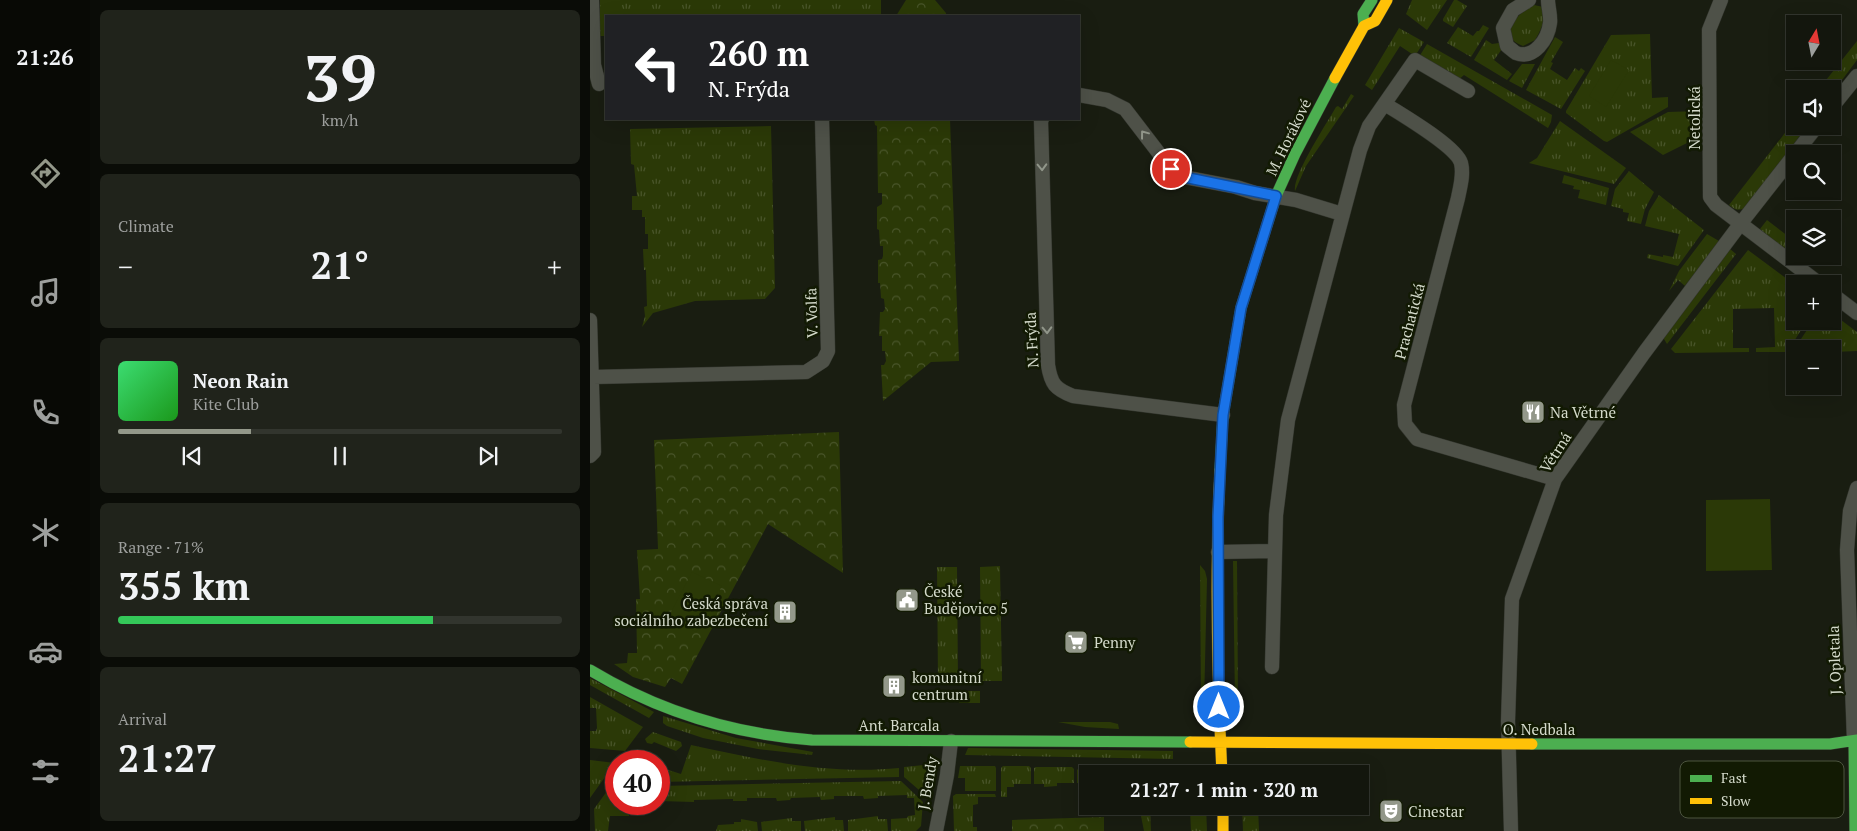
<!DOCTYPE html>
<meta charset="utf-8">
<style>
:root{--surface:#13160d;--page:#20231b;--text:#f1f3f6;--muted:#9d9f9d;--line:#32352e;--accent:#93988a}
body{margin:0;font-family:"PT Serif",serif;background:var(--page);color:var(--text);height:100vh;display:flex;flex-direction:column;font-size:19px;white-space:nowrap}
*{box-sizing:border-box;margin:0}
p{font-size:16px;color:var(--muted)}
.icon{flex:none;width:28px;height:28px;fill:none;stroke:currentColor;stroke-width:2;stroke-linecap:round;stroke-linejoin:round}
.map{position:relative;flex:1;overflow:hidden}
.details{display:flex;flex-direction:column;gap:10px;padding:10px;background:#0a0c07;width:500px}
.details>*{flex:none}
.hud{position:absolute;left:15px;top:15px;width:475px;height:105px;border-radius:0px;box-shadow:0 5px 20px #0002,0 0 0 1px var(--line);background:#202124;color:#fff;overflow:hidden}
.needle{width:32px;rotate:10deg}
.controls{position:absolute;left:1196px;top:15px;display:grid;gap:10px}
.controls a{display:grid;place-items:center;width:55px;height:55px;border-radius:0px;background:var(--surface);box-shadow:0 5px 20px #0002,0 0 0 1px var(--line);font-size:25px}
.speed{position:absolute;left:15px;top:750px;display:flex;gap:10px;font-size:25px;font-weight:700;text-align:center}
.speed>*{display:grid;place-content:center;width:65px;height:65px;border-radius:50%;background:var(--surface);box-shadow:0 5px 20px #0002,0 0 0 1px var(--line);line-height:1}
.speed .limit{border:8px solid #d22;background:#fff;color:#111}
.pin{position:absolute;display:grid;place-items:center;width:42px;height:42px;color:#fff;margin:-21px;border:2px solid #fff;border-radius:50%;box-shadow:0 1px 5px #0007}
.me{position:absolute;width:55px;margin:-28px;rotate:0deg;stroke-linejoin:round;filter:drop-shadow(0 0 4px #0008)}
.turn{display:flex;align-items:center;gap:18px;height:105px;padding:0 20px;font-size:22px}
.turn .icon{width:65px;height:65px;stroke-width:2.5}
.turn b{display:block;font-size:35px;line-height:42px}
.big{font-size:38px;font-weight:600;line-height:1.1}
.details .card{flex:1;display:flex;flex-direction:column;justify-content:center;gap:8px;min-width:0;padding:0 18px;border-radius:8px;background:var(--page)}
.details .dial{align-items:center;gap:0}
.dial b{font-size:65px;line-height:1}
.song{display:flex;align-items:center;gap:15px}
.cover{width:60px;height:60px;border-radius:8px;background:linear-gradient(135deg,hsl(140 70% 55%),hsl(120 70% 35%))}
.played{height:5px;border-radius:2px;background:linear-gradient(90deg,var(--accent) 30%,var(--line) 30%)}
.keys{display:flex;justify-content:space-around;direction:ltr}
.heat{display:flex;justify-content:space-between;align-items:center;font-size:28px;direction:ltr}
.charge{height:8px;border-radius:4px;background:linear-gradient(90deg,#34c759 71%,var(--line) 0)}
.trip{position:absolute;left:489px;top:765px;width:290px;height:50px;border-radius:0px;background:var(--surface);box-shadow:0 5px 20px #0002,0 0 0 1px var(--line);font-weight:600;line-height:50px;text-align:center}
main{display:flex;flex:1;min-height:0}
.dock{display:flex;flex-direction:column;width:90px;justify-content:space-around;align-items:center;background:#080905;color:var(--muted)}
.dock .icon{width:35px;height:35px}
.dock .on{color:var(--accent)}
.dock b{font-size:22px;color:var(--text)}
.map>svg:first-child{display:block}
.grass{fill:url(#grass-tufts)}
.park{fill:url(#park-crowns)}
.pitch{fill:#2b3907}
.lines{fill:none;stroke-linecap:round;stroke-linejoin:round}
.street-casing{stroke:#32352d;stroke-width:15}
.fast-casing{stroke:#32352d;stroke-width:12}
.slow-casing{stroke:#32352d;stroke-width:12}
.street{stroke:#4e5148;stroke-width:14}
.fast{stroke:#4caf50;stroke-width:11}
.slow{stroke:#ffc107;stroke-width:11}
.oneway{stroke:#91968a}
.route-casing{stroke:#114b97;stroke-width:12}
.route{stroke:#1a73e8;stroke-width:9}
.labels{text-anchor:middle;dominant-baseline:central;stroke-width:5;stroke-linejoin:round;paint-order:stroke}
.street-label{font-size:15px;fill:#d4dacb;stroke:#121a03}
.poi-label{font-size:15px;fill:#d4dacb;stroke:#121a03;text-anchor:start}
.key{fill:#121a03;stroke:#4c543f;stroke-width:1}
.key-label{font-size:14px;fill:#d4dacb}
</style>
<main>
<nav class="dock">
<b>21:26</b>
<svg class="icon on" aria-label="directions" viewBox="0 0 24 24"><path d="M12 3l9 9-9 9-9-9zM9 14v-3h6M13 9l2 2-2 2"/></svg>
<svg class="icon" aria-label="music" viewBox="0 0 24 24"><path d="M9 18V5l10-2v13"/><circle cx="6" cy="18" r="3"/><circle cx="16" cy="16" r="3"/></svg>
<svg class="icon" aria-label="phone" viewBox="0 0 24 24"><path d="M5 4h4l2 5-3 2q2 4 5 5l2-3 5 2v4C11 20 4 13 5 4z"/></svg>
<svg class="icon" aria-label="climate" viewBox="0 0 24 24"><path d="M12 3v18M4 7l16 10M4 17L20 7"/></svg>
<svg class="icon" aria-label="car" viewBox="0 0 24 24"><path d="M5 17H2v-5l4-1 3-4h7l3 4 3 1v5h-3M9 17h6M6 11h13"/><circle cx="7" cy="17" r="2"/><circle cx="17" cy="17" r="2"/></svg>
<svg class="icon" aria-label="filters" viewBox="0 0 24 24"><path d="M4 7h16M4 17h16"/><circle cx="9" cy="7" r="2"/><circle cx="15" cy="17" r="2"/></svg>
</nav>
<section class="details">
<div class="card dial"><b>39</b><p>km/h</p></div>
<div class="card"><p>Climate</p>
<div class="heat"><a>−</a><b class="big">21°</b><a>+</a></div>
</div>
<div class="card">
<div class="song"><i class="cover"></i><div><b>Neon Rain</b><p>Kite Club</p></div></div>
<div class="played"></div>
<div class="keys"><svg class="icon" aria-label="previous" viewBox="0 0 24 24"><path d="M18 5L8 12l10 7zM5 5v14"/></svg><svg class="icon" aria-label="pause" viewBox="0 0 24 24"><path d="M8 5v14M16 5v14"/></svg><svg class="icon" aria-label="next" viewBox="0 0 24 24"><path d="M6 5l10 7-10 7zM19 5v14"/></svg></div>
</div>
<div class="card"><p>Range · 71%</p><b class="big">355 km</b><div class="charge"></div></div>
<div class="card"><p>Arrival</p><b class="big">21:27</b></div>
</section>
<div class="map">
<svg width="1267" height="831" viewBox="0 0 1267 831">
<defs>
<pattern id="grass-tufts" width="24" height="20" patternUnits="userSpaceOnUse" patternTransform="scale(1.25)"><rect width="24" height="20" fill="#2b3907"/><path d="M3 7l-1-3M5 7V3M7 7l1-3M15 17l-1-3M17 17v-4M19 17l1-3" fill="none" stroke="#49552a"/></pattern>
<pattern id="park-crowns" width="20" height="18" patternUnits="userSpaceOnUse" patternTransform="scale(1.25)"><rect width="20" height="18" fill="#2b3907"/><path d="M2 6a3 3 0 1 1 6 0M12 15a3 3 0 1 1 6 0" fill="none" stroke="#49552a"/></pattern>
</defs>
<rect width="100%" height="100%" fill="#191d11"/>
<path class="grass" d="M10 0H291V16H16V36H10Z
M822 0H857L837 30 816 14Z
M864 0H867L877 6 863 27 853 21V19Z
M944 5 953 7C957 18 951 30 945 40L933 46C905 36 927 13 944 5Z
M893 25 899 28 881 57 857 43 868 27 883 36 887 31H889Z
M809 28 834 42 825 56 810 46 782 90 775 85Z
M1060 34 1062 98 1078 97V107L1017 142 1014 141 976 113V111L1021 35Z
M965 37 973 42 961 62 963 63 960 69 977 80 985 68 989 71 991 68 995 71 971 109 936 90Z
M896 40 902 44 909 43 912 49 904 60 922 74 917 80 884 60Z
M1267 41V60L1243 92 1242 89H1229Z
M837 44 962 115 961 122 958 128 874 75 868 80 829 57Z
M932 64H945L932 88 919 81Z
M761 94 764 96 716 166 705 191C702 176 737 123 746 107L748 106 752 109Z
M1109 111V137L1073 155 1040 132 1078 112Z
M1205 120V126H1217L1156 208C1148 211 1145 210 1139 205Z
M970 121 1036 168 1024 184 939 163 947 158Z
M181 126 185 288 175 299 105 301 63 313 52 327 55 316 54 307 57 306 56 270H54L53 249H58V234H55V217H52V210H42V196H47L44 165 41 164 40 129Z
M1039 171 1064 192 1055 209 1051 224 1037 221 1039 213 1033 212V209L1021 206 1025 189Z
M974 175 1019 188 1016 205 988 198 990 190 983 189 984 186 972 183Z
M1069 195 1114 230 1088 266 1057 258 1058 254 1073 257V255L1083 257 1089 234 1055 226 1059 211Z
M1177 220 1203 240 1195 250 1170 229Z
M1117 234 1129 241 1095 286 1088 280 1079 291 1089 271Z
M1140 249 1146 254 1077 344 1074 339 1075 335Z
M1158 250 1205 285V321H1217L1197 352H1166V348L1185 347 1184 308 1143 309V348H1159V352L1085 353 1081 349Z
M1243 314 1267 332V351L1243 352 1242 349H1205V354H1201L1223 321H1242Z
M643 561H647L648 699 647 702H645Z
M610 565 615 571 617 579 614 704H611Z
M410 566 412 681H391L390 567Z
M347 567H367L368 682H348Z
M0 678 64 712 59 718 0 685Z
M369 691H390V703H369Z
M0 697 53 727 35 751 0 748V731H6L7 728 6 708H0Z
M73 716 146 738 223 752 222 755 168 749 113 738 77 726 73 723Z
M468 722H520L528 724 529 729 495 727Z
M63 732 91 742 92 746 86 751 64 742 62 744 57 743 55 739Z
M101 745C171 760 237 775 309 768V777L69 782V767L91 774Z
M378 748 583 751V759L375 755Z
M0 760 25 763 0 798Z
M334 765 338 768 340 773 336 796 314 777V767Z
M370 766H405L406 768V791H375V778H368Z
M413 766H439L441 768V784H424V787H417V797H411V768Z
M446 767H482L484 769V783H467V786L454 787V784H444V768Z
M489 768 556 770 558 774H498L497 786V783H487V770Z
M311 781 333 802 331 826 326 831H301V819L317 818 318 816 325 815 324 798H317V795L288 796V798L274 799 273 796H244V799L231 800 230 797 201 798 200 800 187 801 186 798H157V801H143V799L104 800V802L69 801V786Z
M26 786V804H38L39 816H20L18 831H5L4 809 20 787Z
M366 794H405L406 797H388V804L383 805V827H387V831H364L363 796Z
M541 806H560L561 831H554L551 816H541Z
M585 806H616L617 831H601L600 809 585 810Z
M652 806H668L669 831H653Z
M288 816V819H297L298 831H258V820Z
M245 817V820H253L254 831H215L214 821Z
M202 818V821H211V831H172L171 822Z
M151 819 167 822 168 831H126L128 825 144 824V822H151Z"/>
<path class="park" d="M316 0H345L356 13V16H306Z
M284 119H360L369 361 341 362 293 401 291 365H294L296 361 295 351H292V336H289L290 312H293L295 309 294 299 291 298 290 283H288V260L292 259 293 256V246H290L289 230 287 229V207L292 204V193H288L287 126 285 125Z
M249 432 253 573 178 524 92 684 81 678 75 687 43 677 24 664 37 663 38 653H47L46 599H50L47 550 68 549 64 440Z
M514 817V831H422V820Z"/>
<path class="pitch" d="M1021 60 1039 70 1016 107 999 96Z
M1180 499 1182 570 1116 571V500Z
M102 572 132 586 106 632 78 618Z"/>
<g class="lines">
<g class="street-casing">
<path id="street" d="M2 0 4 65 9 84
M939 0 923 10 913 28 917 46C920 48 923 51 926 53 944 60 958 39 960 23 961 16 958 7 958 0
M1131 0 1119 30 1120 197 1126 205 1230 284
M489 95 517 100 535 109 581 169 594 177 646 187 665 193 706 200 752 214
M795 104C812 115 866 146 871 163 874 175 870 187 868 198L814 405 815 424 827 439 965 479
M1242 107 1267 76
M452 119 451 121 458 365C461 384 465 389 483 396L633 415
M1205 154 1227 126
M1242 294 1267 313
M0 320 4 452 0 456
M3 377 216 372 233 361 238 351 232 119
M628 552 685 551
M682 667 686 515 698 420 770 150 779 126 825 60 878 91
M1264 741 1257 550 1260 511 1267 488
M346 831 357 775 361 741
M921 831 918 721 922 599 965 479 1054 353 1151 223 1205 154"/>
</g>
<g class="fast-casing">
<path id="fast" d="M774 26 773 14 782 0
M630 470 633 415 651 308 686 196 705 154 745 78
M0 670C68 711 143 734 222 740L600 742
M1264 741 1265 831
M942 744H1240L1267 740"/>
</g>
<g class="slow-casing">
<path id="slow" d="M745 78 774 26 785 21 797 0
M630 470C625 571 627 673 632 774
M600 742 942 744
M633 806V831"/>
</g>
<use href="#street" class="street"/>
<use href="#fast" class="fast"/>
<use href="#slow" class="slow"/>
</g>
<defs><path id="oneway-chevron" d="M-2-3.5L2.5 0L-2 3.5" fill="none" stroke-width="1.6" stroke-linecap="round" stroke-linejoin="round" transform="scale(1.25)"/></defs>
<g class="oneway">
<use href="#oneway-chevron" transform="translate(554 134) rotate(-127)"/>
<use href="#oneway-chevron" transform="translate(452 167) rotate(88)"/>
<use href="#oneway-chevron" transform="translate(457 330) rotate(88)"/>
</g>
<g class="lines">
<g class="route-casing">
<path id="route" d="M581 169 594 177 686 196 651 308 633 415 628 517 629 707"/>
</g>
<use href="#route" class="route"/>
</g>
<defs>
<g id="restaurant-square" transform="scale(1.25)"><rect x="-9" y="-9" width="18" height="18" rx="4" fill="#93988a" stroke="#121a03"/><path d="M-5-6h1v4h1v-4h1v4h1v-4h1v5L-1.5 .5V6h-2V.5L-5-1ZM5-6V6H3V1.5H1.5Q1.5-4 5-6Z" fill="#fff"/></g>
<g id="civic-square" transform="scale(1.25)"><rect x="-9" y="-9" width="18" height="18" rx="4" fill="#93988a" stroke="#121a03"/><path d="M-.6-6.5H3V-4.5H.6V-3L4-1V1h2V6H-6V1h2V-1L-.6-3ZM-1.2 2.5V6h2.4V2.5Z" fill="#fff"/></g>
<g id="building-square" transform="scale(1.25)"><rect x="-9" y="-9" width="18" height="18" rx="4" fill="#93988a" stroke="#121a03"/><path d="M-4-6H4V6H1V3H-1V6H-4ZM-2.5-4.3h1.7v1.8h-1.7ZM.8-4.3h1.7v1.8H.8ZM-2.5-1h1.7V.8h-1.7ZM.8-1h1.7V.8H.8Z" fill="#fff"/></g>
<g id="supermarket-square" transform="scale(1.25)"><rect x="-9" y="-9" width="18" height="18" rx="4" fill="#93988a" stroke="#121a03"/><path d="M-6-5.5h2.5l.6 2H6L4.5 2H-2.5L-4.4-4H-6ZM-1.5 3.2a1.3 1.3 0 1 0 .1 0ZM3 3.2a1.3 1.3 0 1 0 .1 0Z" fill="#fff"/></g>
<g id="theatre-square" transform="scale(1.25)"><rect x="-9" y="-9" width="18" height="18" rx="4" fill="#93988a" stroke="#121a03"/><path d="M-5-5.5Q0-4 5-5.5V0Q5 5 0 6Q-5 5-5 0ZM-3.3-2.5H-1v1.5H-3.3ZM1-2.5H3.3v1.5H1ZM-2.8 1Q0 5.5 2.8 1Z" fill="#fff"/></g>
</defs>
<g fill-rule="evenodd">
<use href="#restaurant-square" x="943" y="412"/>
<use href="#civic-square" x="317" y="600"/>
<use href="#building-square" x="195" y="612"/>
<use href="#supermarket-square" x="486" y="642"/>
<use href="#building-square" x="304" y="686"/>
<use href="#theatre-square" x="801" y="811"/>
</g>
<g class="labels">
<g class="street-label">
<text transform="translate(1104 118) rotate(-90)">Netolická</text>
<text transform="translate(698 137) rotate(-64)">M. Horákové</text>
<text transform="translate(221 313) rotate(-92)">V. Volfa</text>
<text transform="translate(819 321) rotate(-75)">Prachatická</text>
<text transform="translate(441 340) rotate(-93)">N. Frýda</text>
<text transform="translate(965 452) rotate(-57)">Větrná</text>
<text transform="translate(1244 660) rotate(-92)">J. Opletala</text>
<text x="309" y="725">Ant. Barcala</text>
<text x="949" y="729">O. Nedbala</text>
<text transform="translate(337 783) rotate(-80)">J. Bendy</text>
</g>
<g class="poi-label">
<text x="960" y="412">Na Větrné</text>
<text x="334" y="591">České<tspan x="334" dy="17">Budějovice 5</tspan></text>
<text x="178" y="603" text-anchor="end">Česká správa<tspan x="178" dy="17">sociálního zabezbečení</tspan></text>
<text x="504" y="642">Penny</text>
<text x="322" y="677">komunitní<tspan x="322" dy="17">centrum</tspan></text>
<text x="818" y="811">Cinestar</text>
</g>
</g>
<rect x="1090" y="761" width="164" height="57" rx="8" class="key"/>
<rect x="1100" y="775" width="22" height="7" fill="#4caf50"/>
<rect x="1100" y="798" width="22" height="6" fill="#ffc107"/>
<g class="key-label">
<text x="1131" y="783">Fast</text>
<text x="1131" y="806">Slow</text>
</g>
</svg>
<div class="controls">
<a><svg class="needle" viewBox="-14 -14 28 28"><path d="M0-13l5 13h-10z" fill="#e53935"/><path d="M0 13l5-13h-10z" fill="#9d9f9d"/></svg></a>
<a><svg class="icon" aria-label="sound" viewBox="0 0 24 24"><path d="M4 9h4l5-4v14l-5-4H4zM17 9q2 3 0 6"/></svg></a>
<a><svg class="icon" aria-label="search" viewBox="0 0 24 24"><circle cx="10" cy="10" r="6"/><path d="M15 15l6 6"/></svg></a>
<a><svg class="icon" aria-label="layers" viewBox="0 0 24 24"><path d="M12 4l9 5-9 5-9-5zM3 14l9 5 9-5"/></svg></a>
<a>+</a>
<a>−</a>
</div>
<div class="speed"><div class="limit">40</div></div>
<div class="pin" style="left:581px;top:169px;background:#d93025"><svg class="icon" aria-label="arrive" viewBox="0 0 24 24"><path d="M6 21V4h12l-3 4 3 4H6"/></svg></div>
<svg class="me" style="left:629px;top:707px" viewBox="-20 -20 40 40"><circle r="17" fill="#1a73e8" stroke="#fff" stroke-width="3"/><path d="M0-11L8 9 0 5-8 9z" fill="#fff"/></svg>
<div class="trip">21:27 · 1 min · 320 m</div>
<div class="hud">
<div class="turn"><svg class="icon" aria-label="left" viewBox="0 0 24 24"><path d="M17 20v-9H6M10 6l-5 5 5 5"/></svg><div><b>260 m</b>N. Frýda</div></div>
</div>
</div>
</main>
